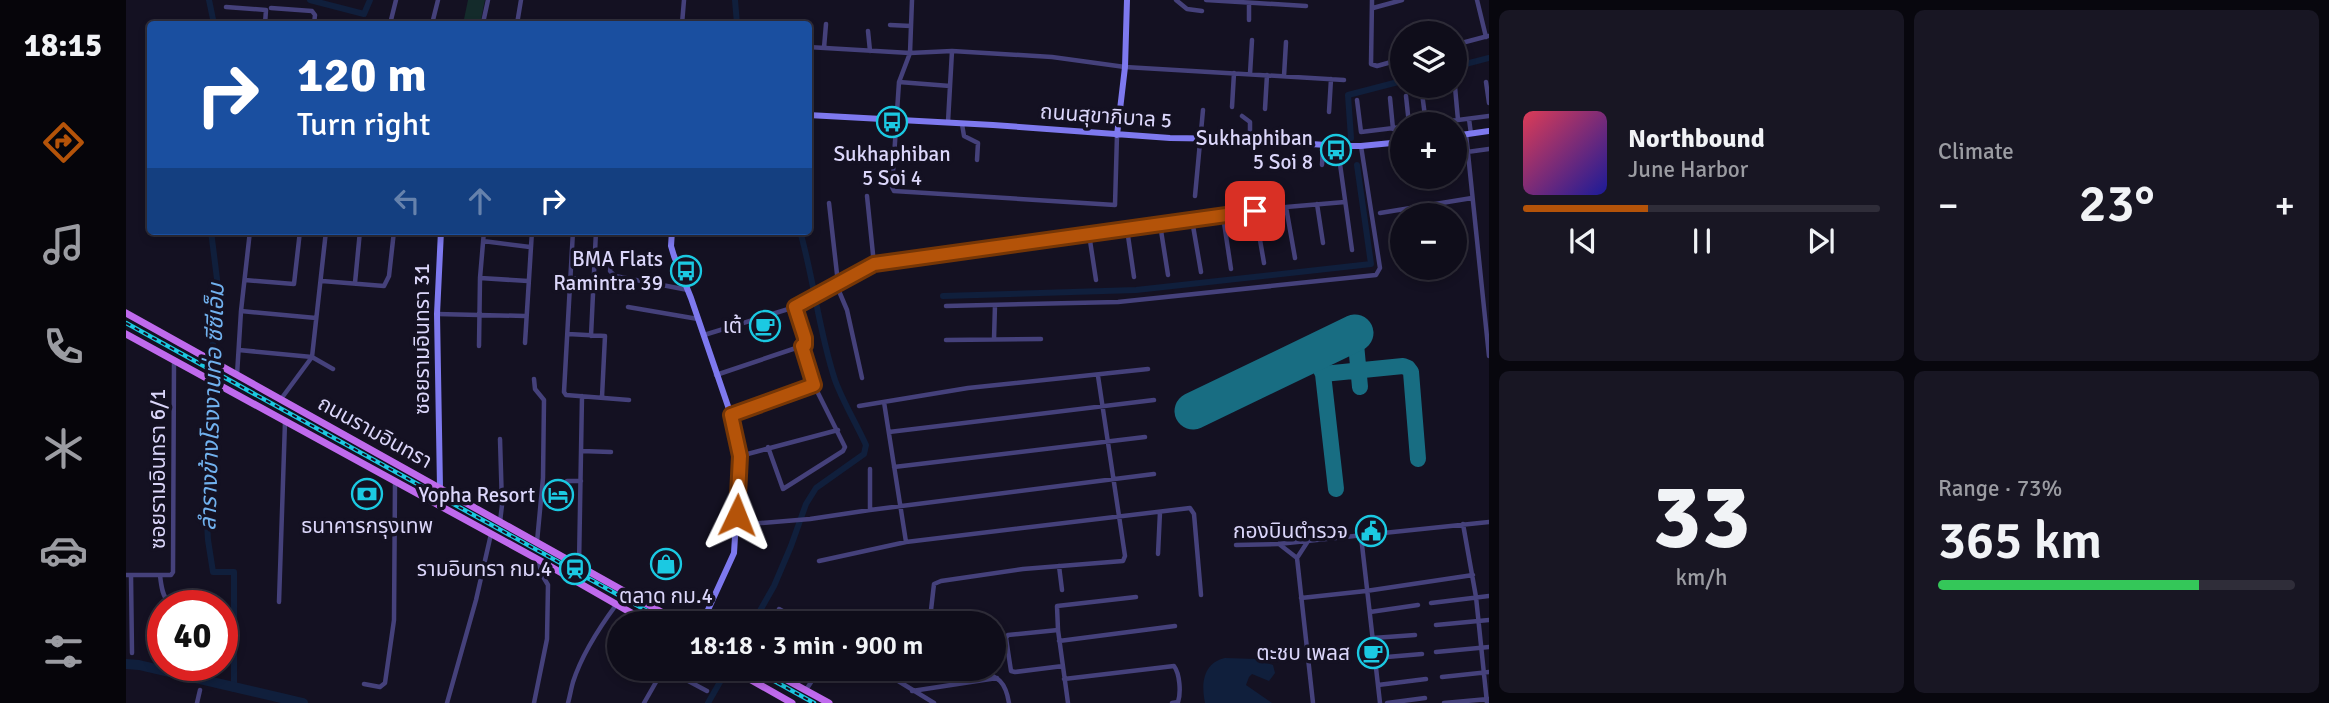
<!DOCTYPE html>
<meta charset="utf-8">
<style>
:root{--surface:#0f0d1a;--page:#181623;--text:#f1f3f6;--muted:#9b9ca2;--line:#2f2d39;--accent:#b45309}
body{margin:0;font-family:Signika,"Noto Sans Thai",sans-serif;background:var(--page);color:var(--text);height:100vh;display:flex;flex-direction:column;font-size:26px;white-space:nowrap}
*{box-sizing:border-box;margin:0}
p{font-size:23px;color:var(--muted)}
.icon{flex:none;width:38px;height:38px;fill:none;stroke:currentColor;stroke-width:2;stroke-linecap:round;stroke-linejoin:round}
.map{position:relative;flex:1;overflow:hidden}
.panel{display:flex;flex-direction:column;gap:10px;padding:10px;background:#08070e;width:840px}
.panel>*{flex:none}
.banner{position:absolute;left:21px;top:21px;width:665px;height:214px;border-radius:7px;box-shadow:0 4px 10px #0003,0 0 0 2px var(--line);background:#1a4fa0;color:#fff;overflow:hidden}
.tools{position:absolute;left:1264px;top:21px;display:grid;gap:14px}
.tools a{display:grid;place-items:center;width:77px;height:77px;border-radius:50%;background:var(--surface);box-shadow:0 4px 10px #0003,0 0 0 2px var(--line);font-size:35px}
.speed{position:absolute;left:21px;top:590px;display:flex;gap:14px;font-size:35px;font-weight:700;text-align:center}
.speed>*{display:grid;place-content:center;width:91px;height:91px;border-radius:50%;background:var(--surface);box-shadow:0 4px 10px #0003,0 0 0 2px var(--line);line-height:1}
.speed .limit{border:10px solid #d22;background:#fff;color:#111}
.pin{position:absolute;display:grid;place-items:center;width:60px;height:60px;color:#fff;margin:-30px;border-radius:14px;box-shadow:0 4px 10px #0006}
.me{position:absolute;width:77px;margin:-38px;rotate:2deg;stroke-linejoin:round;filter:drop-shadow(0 0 5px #0008)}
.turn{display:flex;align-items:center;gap:24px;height:147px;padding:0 35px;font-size:32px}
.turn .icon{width:91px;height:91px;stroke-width:2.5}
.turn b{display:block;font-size:49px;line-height:60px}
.lanes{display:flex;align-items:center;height:66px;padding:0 35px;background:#0003;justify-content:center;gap:35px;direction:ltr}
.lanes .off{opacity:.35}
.big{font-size:52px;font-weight:600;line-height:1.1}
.panel .widget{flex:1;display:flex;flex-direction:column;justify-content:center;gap:10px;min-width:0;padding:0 24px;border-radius:10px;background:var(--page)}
.panel .dial{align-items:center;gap:0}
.dial b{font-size:91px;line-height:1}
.song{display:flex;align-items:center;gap:21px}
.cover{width:84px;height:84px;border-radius:10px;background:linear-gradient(135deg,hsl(350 70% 55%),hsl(240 70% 35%))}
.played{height:7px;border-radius:4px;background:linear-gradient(90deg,var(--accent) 35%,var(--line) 35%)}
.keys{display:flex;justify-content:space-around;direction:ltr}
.heat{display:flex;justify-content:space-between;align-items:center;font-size:38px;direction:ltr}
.charge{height:10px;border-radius:5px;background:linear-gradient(90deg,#34c759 73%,var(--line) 0)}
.panel .tiles{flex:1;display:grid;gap:10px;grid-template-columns:repeat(2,1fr)}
.trip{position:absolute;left:481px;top:611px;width:399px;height:70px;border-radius:35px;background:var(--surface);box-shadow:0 4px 10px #0003,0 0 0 2px var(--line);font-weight:600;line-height:70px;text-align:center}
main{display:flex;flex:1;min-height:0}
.tabs{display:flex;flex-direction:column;width:126px;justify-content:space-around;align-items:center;background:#06050a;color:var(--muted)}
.tabs .icon{width:49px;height:49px}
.tabs .selected{color:var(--accent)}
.tabs b{font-size:32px;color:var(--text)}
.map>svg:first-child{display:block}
.green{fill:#142b2b}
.water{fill:#101f3c}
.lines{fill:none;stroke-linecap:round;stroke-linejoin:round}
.canal{stroke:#101f3c;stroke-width:6}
.river{stroke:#101f3c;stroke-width:10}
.taxiway{stroke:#186d82;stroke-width:16}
.runway{stroke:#186d82;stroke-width:37}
.street{stroke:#45417b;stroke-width:4.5}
.secondary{stroke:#7e79ef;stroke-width:6}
.primary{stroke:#bf6aed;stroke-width:7}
.rail-casing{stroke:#1bc9e2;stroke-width:4.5}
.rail{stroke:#141122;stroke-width:2;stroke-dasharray:5;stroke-linecap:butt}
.route-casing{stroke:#753606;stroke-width:18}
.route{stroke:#b45309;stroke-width:12}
.labels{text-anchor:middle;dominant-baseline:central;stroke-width:7;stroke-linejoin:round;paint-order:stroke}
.street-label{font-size:21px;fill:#dbd6fa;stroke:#141122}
.poi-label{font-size:21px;fill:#dbd6fa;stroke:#141122;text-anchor:end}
.water-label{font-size:23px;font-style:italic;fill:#71b1ee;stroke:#141122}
</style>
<main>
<nav class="tabs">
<b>18:15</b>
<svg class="icon selected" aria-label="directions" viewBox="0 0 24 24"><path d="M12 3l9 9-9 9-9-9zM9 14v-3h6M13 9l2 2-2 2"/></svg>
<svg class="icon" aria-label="music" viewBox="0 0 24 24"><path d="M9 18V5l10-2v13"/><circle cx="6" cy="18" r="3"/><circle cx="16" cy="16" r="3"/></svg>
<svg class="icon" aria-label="phone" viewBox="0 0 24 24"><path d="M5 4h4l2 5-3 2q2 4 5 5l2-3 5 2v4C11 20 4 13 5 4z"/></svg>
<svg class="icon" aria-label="climate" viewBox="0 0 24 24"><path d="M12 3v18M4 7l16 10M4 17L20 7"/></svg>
<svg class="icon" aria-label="car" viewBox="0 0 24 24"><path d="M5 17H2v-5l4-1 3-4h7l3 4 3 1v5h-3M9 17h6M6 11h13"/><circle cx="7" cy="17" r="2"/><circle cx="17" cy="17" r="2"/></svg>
<svg class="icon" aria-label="filters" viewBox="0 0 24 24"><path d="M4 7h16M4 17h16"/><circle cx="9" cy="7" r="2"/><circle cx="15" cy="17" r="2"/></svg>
</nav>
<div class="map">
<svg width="1363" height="703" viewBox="0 0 1363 703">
<rect width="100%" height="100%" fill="#141122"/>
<path class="green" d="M342 0H359L354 24H337Z"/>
<path class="water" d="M1099 658 1130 659 1147 665 1149 673 1143 681 1126 674 1123 677 1120 685 1146 703H1079C1075 684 1077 663 1099 658Z"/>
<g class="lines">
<path class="canal" d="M83 0 88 24
M184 0 238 14 244 0
M609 0 611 24
M1328 67 1363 58
M1225 138 1222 95 1276 81
M85 231 92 287 82 401 80 505 82 540 87 572H108V689
M817 296 1010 290 1245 264 1231 165
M627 623 648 586 665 546 680 504 690 488 738 454 740 445C730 423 717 402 709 380 693 332 688 280 674 231
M582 703 598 675"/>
<path class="river" d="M0 664 13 665 177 703"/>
<path class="taxiway" d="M1229 333 1234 387
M1187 354 1197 374
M1210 489 1197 374 1277 366 1282 368 1285 372 1292 459"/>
<path class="runway" d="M1067 411 1229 333"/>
<path class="street" d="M786 0 784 53 773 82 766 187 768 191 989 205 991 135
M1050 0 1061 9 1076 11
M1080 0 1180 6
M1246 0 1245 64 1251 66 1276 59
M1351 0 1360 37
M100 7 140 10 139 24
M145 8 186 11 189 15 188 24
M1247 8 1276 0
M1123 20V3
M357 22 396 24
M357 23 362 0
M264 24 270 0
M306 24 312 0
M391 24 395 0
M556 24 558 0
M764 25 785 26
M742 31 744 51
M1328 45 1362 36
M682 47 784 53 826 51 926 57 999 67 1218 80
M698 48 700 24
M1124 74 1126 40
M1158 76 1160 42
M773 82 824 86
M1360 82 1363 103
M1329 87 1332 120 1363 116
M1296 93 1300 124
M1280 96 1283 124
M1264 98 1267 129
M1231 100 1235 132 1276 127
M1106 107 1108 73
M1139 109 1141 75
M1203 112 1205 79
M1116 116 1124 122V140
M1343 119 1345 134
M822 122 826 51
M836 124 838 136 852 143 851 160
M1297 124 1332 120
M1340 134 1363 356
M1215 146 1214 164 1226 250
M1341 152 1363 149
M1196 165 1197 145
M741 196 748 264
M1069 196 1077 110
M703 203 712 283
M1191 204 1197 243
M1160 207 1169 258
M1129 211 1138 263
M1254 213 1346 198
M1097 216 1105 269
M1066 220 1075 272
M1034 224 1042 275
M1001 229 1008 277
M447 231 438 392 440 395 503 400
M963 234 970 280
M357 241 404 247
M486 258 484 271 489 276 562 290
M354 278 402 281
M445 278 467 280
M119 280 168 284 174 231
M196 281 258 286 263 276 268 231
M229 283 234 231
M710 284 721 310 736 378
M820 306 992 302 1250 275 1254 268 1235 146
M502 307 572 319
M115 311 190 318
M311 314 399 316
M442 334 479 336 476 397
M578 335 669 307 748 264 1160 207 1219 202
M465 336 470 231
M868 339 869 305
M820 340 915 339
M399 343 406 231
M353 346 354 278 358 231
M113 350 186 357 207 369
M111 375 115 311 124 231
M590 375 676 346
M408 379 409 389 418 400 417 478 411 542
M155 399 186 357 200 231
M758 402 780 542
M733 406 842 388 1022 369
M605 415 688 385
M763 432 1028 400
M642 447 657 489 717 451 719 447 688 385 676 346 679 345V338L669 307
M455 451 485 452
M614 456 712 430
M768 467 1019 437
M744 469V510
M441 481H455
M374 522 376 505 374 439
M1337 524 1350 597 1361 703
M611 525 684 519 744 510 1028 474
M1235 536 1254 703
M1153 544 1171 558 1187 703
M1110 545 1152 544 1363 522
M1032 554 1034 512
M1171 558 1182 541
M693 561 780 542 1064 508 1068 514 1075 595
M453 565 456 396
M933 566 936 590
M0 575H45L47 572 48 360
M34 575C37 604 41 605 69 605
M5 576 6 653
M1175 598 1240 591 1347 575
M153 602 159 422
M1305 603 1363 596
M653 609 678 623
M805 610 808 584 815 581 897 569 997 561 999 556 972 376
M1244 612 1292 605
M747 623 769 619
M1310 625 1363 620
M932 630 882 635 880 638 885 671 889 672 937 666
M1247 638 1289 635
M933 641 1049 626
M1310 652 1363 647
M1249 658 1296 654
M538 668 581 691
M683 668 691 673
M751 668 808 703
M849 668C870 677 879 678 883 703
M1316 677 1363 672
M938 679 1048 666C1054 674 1055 693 1052 702L1046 703
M238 684 254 687 259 683 268 620 269 483
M1252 685 1300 679
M680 690 694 668
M786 691 871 678
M71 703 74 690
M321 703 350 600 365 534
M408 703 421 639 422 585 415 573 413 561
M442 703C444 696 445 689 447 682 456 654 473 628 490 605
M518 703 538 668
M942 703 932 630 931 606 1010 597
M1261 703 1299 698
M1318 703 1362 699"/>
<path class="secondary" d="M682 115 867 125 1044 138 1111 139 1215 146H1235L1276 142
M991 135 999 67 1001 0
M1328 136 1363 131
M546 231 545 246 548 256 565 298 605 415 614 456 608 553 576 623
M314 488 311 314 315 231"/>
<path class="primary" d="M0 313 555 623
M0 334 413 560 523 623
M604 668 666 703
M639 668 703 703"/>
<g class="rail-casing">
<path id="rail" d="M0 323 543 623
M625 668 688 703"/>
</g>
<use href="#rail" class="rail"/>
</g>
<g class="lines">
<g class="route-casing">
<path id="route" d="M611 515 614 456 605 415 688 385 676 346 679 345V338L669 307 748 264 1129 211"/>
</g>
<use href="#route" class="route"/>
</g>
<defs>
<g id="bus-ring" transform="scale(1.575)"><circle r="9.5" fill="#141122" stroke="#1bc9e2" stroke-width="1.5"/><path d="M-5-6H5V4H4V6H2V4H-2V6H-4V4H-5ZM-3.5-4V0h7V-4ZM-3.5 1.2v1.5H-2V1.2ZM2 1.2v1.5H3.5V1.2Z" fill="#1bc9e2"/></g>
<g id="cafe-ring" transform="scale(1.575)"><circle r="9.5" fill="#141122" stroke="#1bc9e2" stroke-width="1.5"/><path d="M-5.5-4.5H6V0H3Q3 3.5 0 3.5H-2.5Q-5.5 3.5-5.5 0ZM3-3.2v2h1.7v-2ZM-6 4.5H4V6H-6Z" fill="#1bc9e2"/></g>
<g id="bank-ring" transform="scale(1.575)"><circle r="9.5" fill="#141122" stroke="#1bc9e2" stroke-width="1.5"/><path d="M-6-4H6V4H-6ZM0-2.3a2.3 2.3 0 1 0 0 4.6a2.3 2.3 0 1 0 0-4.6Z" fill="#1bc9e2"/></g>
<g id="hotel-ring" transform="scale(1.575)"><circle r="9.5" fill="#141122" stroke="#1bc9e2" stroke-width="1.5"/><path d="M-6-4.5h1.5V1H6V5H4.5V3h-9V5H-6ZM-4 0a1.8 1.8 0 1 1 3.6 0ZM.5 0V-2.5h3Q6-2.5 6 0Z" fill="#1bc9e2"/></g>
<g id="civic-ring" transform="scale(1.575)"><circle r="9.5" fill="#141122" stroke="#1bc9e2" stroke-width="1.5"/><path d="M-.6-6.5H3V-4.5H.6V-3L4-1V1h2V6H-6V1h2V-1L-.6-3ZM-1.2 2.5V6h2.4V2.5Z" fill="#1bc9e2"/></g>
<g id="shop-ring" transform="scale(1.575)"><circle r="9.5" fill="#141122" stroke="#1bc9e2" stroke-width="1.5"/><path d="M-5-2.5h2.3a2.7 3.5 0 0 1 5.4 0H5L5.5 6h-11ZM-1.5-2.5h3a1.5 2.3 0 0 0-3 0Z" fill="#1bc9e2"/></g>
<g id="station-ring" transform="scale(1.575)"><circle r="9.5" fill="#141122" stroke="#1bc9e2" stroke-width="1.5"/><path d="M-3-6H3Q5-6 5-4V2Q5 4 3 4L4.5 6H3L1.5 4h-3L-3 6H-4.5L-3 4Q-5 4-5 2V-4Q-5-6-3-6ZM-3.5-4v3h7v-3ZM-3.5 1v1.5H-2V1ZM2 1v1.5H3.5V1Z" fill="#1bc9e2"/></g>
</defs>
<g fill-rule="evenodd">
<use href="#bus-ring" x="766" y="122"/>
<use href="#bus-ring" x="1210" y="150"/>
<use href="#bus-ring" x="560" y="271"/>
<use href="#cafe-ring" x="639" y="326"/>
<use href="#bank-ring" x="241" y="494"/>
<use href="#hotel-ring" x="432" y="495"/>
<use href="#civic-ring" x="1245" y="531"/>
<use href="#shop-ring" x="540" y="564"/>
<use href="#station-ring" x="449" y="569"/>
<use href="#cafe-ring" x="1247" y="653"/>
</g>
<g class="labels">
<g class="street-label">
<text transform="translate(980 116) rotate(4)">ถนนสุขาภิบาล 5</text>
<text transform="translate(296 339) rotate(-90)">ซอยรามอินทรา 31</text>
<text transform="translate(249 432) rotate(29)">ถนนรามอินทรา</text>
<text transform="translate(32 469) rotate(-90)">ซอยรามอินทรา 6/1</text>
</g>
<g class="poi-label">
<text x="1187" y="138">Sukhaphiban<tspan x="1187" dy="24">5 Soi 8</tspan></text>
<text x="766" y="154" text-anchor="middle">Sukhaphiban<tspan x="766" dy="24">5 Soi 4</tspan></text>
<text x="537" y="259">BMA Flats<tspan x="537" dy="24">Ramintra 39</tspan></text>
<text x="616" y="326">เต้</text>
<text x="409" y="495">Yopha Resort</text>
<text x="241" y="526" text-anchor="middle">ธนาคารกรุงเทพ</text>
<text x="1222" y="531">กองบินตำรวจ</text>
<text x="426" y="569">รามอินทรา กม.4</text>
<text x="540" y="596" text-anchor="middle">ตลาด กม.4</text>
<text x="1224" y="653">ตะชบ เพลส</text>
</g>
<g class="water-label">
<text transform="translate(86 407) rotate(-88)">ลำรางข้างโรงงานท่อ ซีซีเอ็ม</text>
</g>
</g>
</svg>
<div class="tools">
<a><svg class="icon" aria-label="layers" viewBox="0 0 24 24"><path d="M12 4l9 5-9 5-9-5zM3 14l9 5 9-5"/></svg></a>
<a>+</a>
<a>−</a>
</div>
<div class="speed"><div class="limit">40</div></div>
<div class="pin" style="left:1129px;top:211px;background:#d93025"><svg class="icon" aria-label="arrive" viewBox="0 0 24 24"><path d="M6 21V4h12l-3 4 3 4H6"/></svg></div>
<svg class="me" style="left:611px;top:515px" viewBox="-20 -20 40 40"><path d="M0-17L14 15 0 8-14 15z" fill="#b45309" stroke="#fff" stroke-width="4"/></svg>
<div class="trip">18:18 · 3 min · 900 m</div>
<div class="banner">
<div class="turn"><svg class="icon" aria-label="right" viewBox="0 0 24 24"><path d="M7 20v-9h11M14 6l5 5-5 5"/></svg><div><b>120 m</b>Turn right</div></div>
<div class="lanes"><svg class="icon off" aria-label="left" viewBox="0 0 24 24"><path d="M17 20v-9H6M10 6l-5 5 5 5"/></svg><svg class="icon off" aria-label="ahead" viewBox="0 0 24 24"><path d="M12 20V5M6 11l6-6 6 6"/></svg><svg class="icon" aria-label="right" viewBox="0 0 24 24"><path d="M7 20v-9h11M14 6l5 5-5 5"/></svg></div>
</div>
</div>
<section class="panel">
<div class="tiles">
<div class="widget">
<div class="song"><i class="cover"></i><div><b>Northbound</b><p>June Harbor</p></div></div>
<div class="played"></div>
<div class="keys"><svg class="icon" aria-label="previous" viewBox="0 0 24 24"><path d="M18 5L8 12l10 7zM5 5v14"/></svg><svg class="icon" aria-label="pause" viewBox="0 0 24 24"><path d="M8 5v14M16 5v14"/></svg><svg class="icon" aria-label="next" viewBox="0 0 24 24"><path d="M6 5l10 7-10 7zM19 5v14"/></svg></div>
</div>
<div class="widget"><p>Climate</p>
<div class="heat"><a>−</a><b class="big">23°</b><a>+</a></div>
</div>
<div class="widget dial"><b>33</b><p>km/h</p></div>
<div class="widget"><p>Range · 73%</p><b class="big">365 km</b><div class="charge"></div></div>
</div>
</section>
</main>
